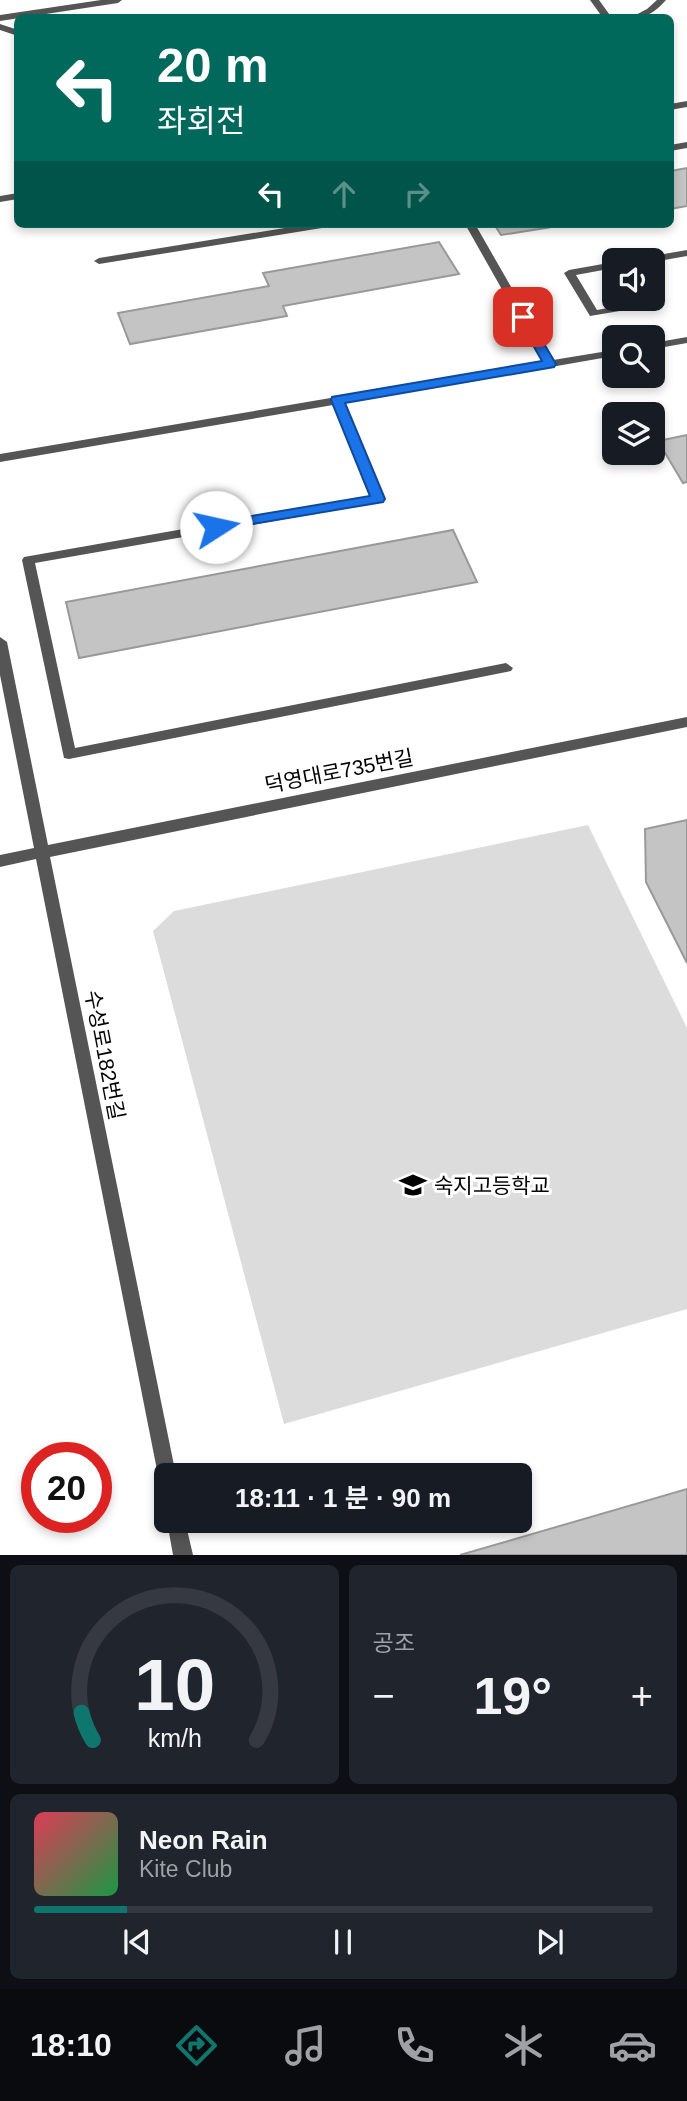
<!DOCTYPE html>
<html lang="ko">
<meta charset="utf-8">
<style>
:root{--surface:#171b24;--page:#20242c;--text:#f1f3f6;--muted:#9ea1a6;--line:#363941;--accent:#0f766e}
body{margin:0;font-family:Helvetica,"Noto Sans KR",sans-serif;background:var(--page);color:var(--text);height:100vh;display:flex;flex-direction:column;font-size:26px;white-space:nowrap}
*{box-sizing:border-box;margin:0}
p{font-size:23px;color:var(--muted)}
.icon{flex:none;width:38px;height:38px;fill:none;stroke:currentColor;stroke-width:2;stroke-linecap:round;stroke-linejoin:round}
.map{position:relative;height:1555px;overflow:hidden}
.drawer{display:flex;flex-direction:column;gap:10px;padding:10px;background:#0d0f14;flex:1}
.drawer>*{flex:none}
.guide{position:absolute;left:14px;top:14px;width:660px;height:214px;border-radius:10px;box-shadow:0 4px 10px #0003;background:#00695c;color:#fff;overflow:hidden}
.tools{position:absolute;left:602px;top:248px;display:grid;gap:14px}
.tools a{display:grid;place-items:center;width:63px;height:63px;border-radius:10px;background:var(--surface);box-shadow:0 4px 10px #0003;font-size:35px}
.speed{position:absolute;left:21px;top:1442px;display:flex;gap:14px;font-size:35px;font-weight:700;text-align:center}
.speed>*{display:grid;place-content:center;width:91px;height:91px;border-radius:50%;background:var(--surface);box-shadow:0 4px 10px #0003;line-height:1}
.speed .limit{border:10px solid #d22;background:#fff;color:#111}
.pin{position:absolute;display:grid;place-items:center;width:60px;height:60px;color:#fff;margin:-30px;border-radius:14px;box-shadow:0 4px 10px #0006}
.me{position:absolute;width:77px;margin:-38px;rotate:80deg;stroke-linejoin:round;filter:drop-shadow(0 0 5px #0008)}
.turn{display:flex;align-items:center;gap:24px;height:147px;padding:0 28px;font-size:32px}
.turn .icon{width:91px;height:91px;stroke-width:2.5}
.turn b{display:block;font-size:49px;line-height:60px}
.lanes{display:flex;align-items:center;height:66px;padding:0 28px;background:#0003;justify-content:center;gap:35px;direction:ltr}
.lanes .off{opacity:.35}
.big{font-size:52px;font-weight:700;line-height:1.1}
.drawer .tile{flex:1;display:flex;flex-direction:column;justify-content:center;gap:10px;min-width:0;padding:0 24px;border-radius:10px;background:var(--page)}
.drawer .dial{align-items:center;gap:0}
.dial svg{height:182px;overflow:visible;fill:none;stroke:var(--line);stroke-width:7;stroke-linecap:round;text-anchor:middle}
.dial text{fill:var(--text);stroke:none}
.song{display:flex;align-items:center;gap:21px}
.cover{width:84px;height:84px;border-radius:10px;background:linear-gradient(135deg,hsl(350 70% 55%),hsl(140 70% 35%))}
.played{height:7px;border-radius:4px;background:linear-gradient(90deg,var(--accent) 15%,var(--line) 15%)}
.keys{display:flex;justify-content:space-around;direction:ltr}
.heat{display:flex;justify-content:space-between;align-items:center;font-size:38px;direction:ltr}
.drawer .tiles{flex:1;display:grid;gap:10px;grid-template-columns:1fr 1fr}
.tile:last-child{grid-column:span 2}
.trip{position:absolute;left:154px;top:1463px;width:378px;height:70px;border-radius:10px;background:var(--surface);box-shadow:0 4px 10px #0003;font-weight:700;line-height:70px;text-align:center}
.menu{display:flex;height:112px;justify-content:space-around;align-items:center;background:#090b0e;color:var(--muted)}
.menu .icon{width:49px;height:49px}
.menu .selected{color:var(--accent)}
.menu b{font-size:32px;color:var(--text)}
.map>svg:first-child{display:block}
.green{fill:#dcdcdc}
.building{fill:#c4c4c4;stroke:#999;stroke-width:2}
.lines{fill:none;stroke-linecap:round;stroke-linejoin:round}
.lane{fill:#555;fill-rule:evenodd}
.street{fill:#555;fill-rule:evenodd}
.route{fill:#1a73e8;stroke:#114b97;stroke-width:2}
.labels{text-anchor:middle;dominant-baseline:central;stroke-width:6;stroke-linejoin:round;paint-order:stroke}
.street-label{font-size:21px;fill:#000;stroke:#fff}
.poi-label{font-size:21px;fill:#000;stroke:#fff;text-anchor:start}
</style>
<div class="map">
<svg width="687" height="1555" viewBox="0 0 687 1555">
<rect width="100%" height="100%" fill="#fff"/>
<path class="green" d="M588 825 687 1028V1309L284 1424 153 931 174 911Z"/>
<path class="building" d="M687 168V206L670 209V171Z
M494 224H571L501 235Z
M439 242 459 274 283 306 287 316 130 344 118 313 269 286 263 273Z
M687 435V482L683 483 658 441Z
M453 530 477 582 79 658 66 602Z
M687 820V963L646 882 645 829Z
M687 1489V1555H460Z"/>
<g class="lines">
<path class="lane" d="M657 0H666C655 12 647 18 630 18L647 9Z
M0 24 18 30V36L0 30Z
M687 142V148L670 151V145Z
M309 224H333L328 227 99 264 94 261 99 258Z
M465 224H475L553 360 614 350V356L344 403 384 499 382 502 35 563 75 748 506 663 513 668 511 671 69 759 64 758 22 560 24 557 371 496 333 405 0 462V454L543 362Z
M687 250V256L653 262 636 261 641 258Z
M614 262V268L576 275 597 310 657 299 661 300V304L590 316 564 273 569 270Z
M687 337V343L653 349V343Z"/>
<path class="street" d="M101 0H122L118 3 0 21V15Z
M590 0H599L612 18H603Z
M687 101V107L670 110V104Z
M18 193V199L0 202V196Z
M0 637 7 642 48 845 687 717V727L50 857 176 1475H166V1484L160 1482 158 1475 36 859 0 867V855L34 848 0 675Z
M167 1521H185L193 1555H173Z"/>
</g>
<path class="route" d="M519 315H527L556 364 554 367 345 403 385 499 383 502 211 531 209 527 216 522 370 496 331 400 332 397 542 361 517 317Z"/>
<defs>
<g id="school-bare" transform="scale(2.1)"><path d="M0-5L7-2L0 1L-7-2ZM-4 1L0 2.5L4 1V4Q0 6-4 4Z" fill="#000" stroke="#fff" stroke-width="2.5" paint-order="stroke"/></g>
</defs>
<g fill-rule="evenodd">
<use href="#school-bare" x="413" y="1185"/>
</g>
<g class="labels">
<g class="street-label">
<text transform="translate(339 771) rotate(-11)">덕영대로735번길</text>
<text transform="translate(105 1055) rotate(79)">수성로182번길</text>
</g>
<g class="poi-label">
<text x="434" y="1185">숙지고등학교</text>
</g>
</g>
</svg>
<div class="tools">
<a><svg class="icon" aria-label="sound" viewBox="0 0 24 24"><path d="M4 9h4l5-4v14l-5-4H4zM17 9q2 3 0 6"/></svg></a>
<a><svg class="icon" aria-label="search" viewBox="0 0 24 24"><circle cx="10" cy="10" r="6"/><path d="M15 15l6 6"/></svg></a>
<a><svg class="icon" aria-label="layers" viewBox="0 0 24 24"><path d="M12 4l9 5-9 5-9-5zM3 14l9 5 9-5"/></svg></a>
</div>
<div class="speed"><div class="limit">20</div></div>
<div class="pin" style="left:523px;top:317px;background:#d93025"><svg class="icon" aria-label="arrive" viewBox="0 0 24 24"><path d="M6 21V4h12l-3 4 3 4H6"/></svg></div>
<svg class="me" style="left:216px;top:527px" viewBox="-20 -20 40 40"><circle r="19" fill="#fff"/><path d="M0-13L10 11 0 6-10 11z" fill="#1a73e8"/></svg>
<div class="trip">18:11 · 1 분 · 90 m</div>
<div class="guide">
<div class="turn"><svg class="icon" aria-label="left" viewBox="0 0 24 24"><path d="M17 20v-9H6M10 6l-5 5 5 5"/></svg><div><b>20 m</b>좌회전</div></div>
<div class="lanes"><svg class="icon" aria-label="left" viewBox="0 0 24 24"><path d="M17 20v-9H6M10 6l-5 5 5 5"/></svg><svg class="icon off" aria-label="ahead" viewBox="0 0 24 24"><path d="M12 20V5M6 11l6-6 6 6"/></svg><svg class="icon off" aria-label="right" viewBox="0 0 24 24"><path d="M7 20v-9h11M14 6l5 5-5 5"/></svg></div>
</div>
</div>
<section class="drawer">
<div class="tiles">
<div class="tile dial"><svg viewBox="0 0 100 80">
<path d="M14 69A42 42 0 1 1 86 69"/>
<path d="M14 69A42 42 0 0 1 9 57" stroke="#0f766e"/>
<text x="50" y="56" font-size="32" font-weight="700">10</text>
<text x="50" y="72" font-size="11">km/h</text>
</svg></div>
<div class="tile"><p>공조</p>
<div class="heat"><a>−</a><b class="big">19°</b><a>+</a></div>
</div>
<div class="tile">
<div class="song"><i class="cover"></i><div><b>Neon Rain</b><p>Kite Club</p></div></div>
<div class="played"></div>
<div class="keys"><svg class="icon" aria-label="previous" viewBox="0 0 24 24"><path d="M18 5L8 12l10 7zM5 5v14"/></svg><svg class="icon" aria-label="pause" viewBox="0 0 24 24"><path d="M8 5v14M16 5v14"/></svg><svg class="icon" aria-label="next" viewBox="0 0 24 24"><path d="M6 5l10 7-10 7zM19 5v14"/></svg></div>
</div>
</div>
</section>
<nav class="menu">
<b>18:10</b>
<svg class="icon selected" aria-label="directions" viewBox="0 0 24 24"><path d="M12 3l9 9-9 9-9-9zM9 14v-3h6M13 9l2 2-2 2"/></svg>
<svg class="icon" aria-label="music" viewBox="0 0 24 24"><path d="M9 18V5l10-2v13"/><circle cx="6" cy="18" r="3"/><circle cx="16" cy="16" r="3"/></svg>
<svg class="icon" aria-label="phone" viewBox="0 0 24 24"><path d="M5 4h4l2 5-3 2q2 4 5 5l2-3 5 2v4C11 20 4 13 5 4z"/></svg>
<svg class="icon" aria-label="climate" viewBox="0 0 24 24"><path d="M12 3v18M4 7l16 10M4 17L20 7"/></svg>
<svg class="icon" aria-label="car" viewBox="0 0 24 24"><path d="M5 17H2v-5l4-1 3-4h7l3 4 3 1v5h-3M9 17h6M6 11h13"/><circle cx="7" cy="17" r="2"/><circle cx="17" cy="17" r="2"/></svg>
</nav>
